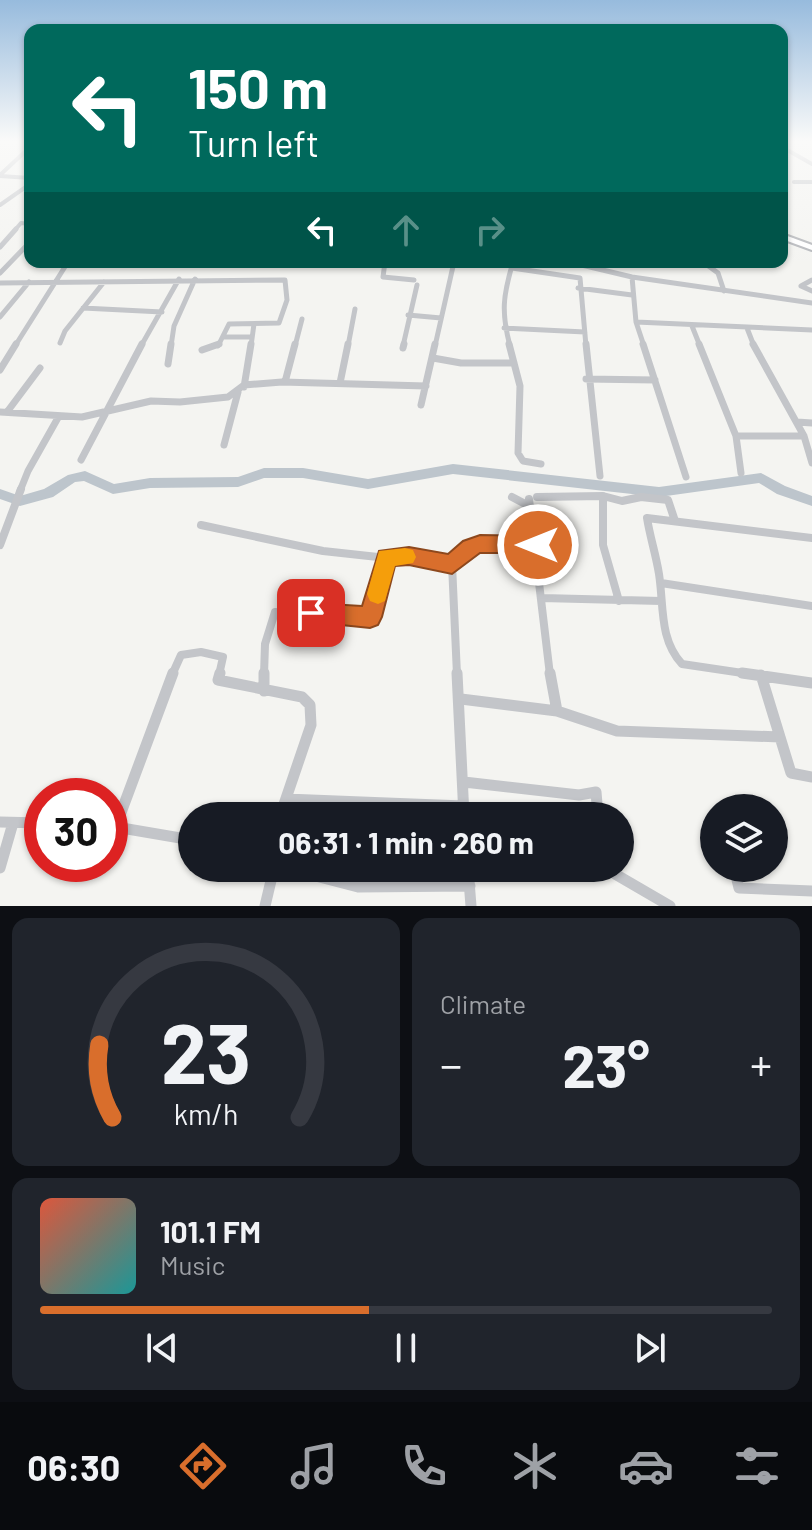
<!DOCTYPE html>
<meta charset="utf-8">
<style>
:root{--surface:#171b24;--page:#20242c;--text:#f1f3f6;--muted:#9ea1a6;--line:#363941;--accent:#d96e2c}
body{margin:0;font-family:Barlow,sans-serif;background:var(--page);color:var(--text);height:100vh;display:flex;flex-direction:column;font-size:30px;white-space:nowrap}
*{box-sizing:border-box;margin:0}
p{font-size:26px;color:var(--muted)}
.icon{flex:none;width:44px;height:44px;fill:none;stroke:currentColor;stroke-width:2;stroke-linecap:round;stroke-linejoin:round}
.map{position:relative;height:906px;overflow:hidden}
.drawer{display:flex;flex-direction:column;gap:12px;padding:12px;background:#0d0f14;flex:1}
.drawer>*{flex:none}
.hud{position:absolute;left:24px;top:24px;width:764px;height:244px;border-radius:16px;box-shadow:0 2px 6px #0004;background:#00695c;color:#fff;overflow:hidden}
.fabs{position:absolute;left:700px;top:794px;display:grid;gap:16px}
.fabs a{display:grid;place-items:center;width:88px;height:88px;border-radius:50%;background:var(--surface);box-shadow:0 2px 6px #0004;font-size:40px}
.speed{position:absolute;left:24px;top:778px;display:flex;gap:16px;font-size:40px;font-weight:700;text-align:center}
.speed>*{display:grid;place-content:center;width:104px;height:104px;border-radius:50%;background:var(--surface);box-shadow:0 2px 6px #0004;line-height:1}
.speed .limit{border:12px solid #d22;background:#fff;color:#111}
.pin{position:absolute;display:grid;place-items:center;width:68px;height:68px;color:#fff;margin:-34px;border-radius:16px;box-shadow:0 4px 12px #0006}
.me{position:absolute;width:88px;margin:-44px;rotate:270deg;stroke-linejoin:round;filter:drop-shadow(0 0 6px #0008)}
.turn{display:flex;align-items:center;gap:28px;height:168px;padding:0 32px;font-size:36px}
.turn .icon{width:104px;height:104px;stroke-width:2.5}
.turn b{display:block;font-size:56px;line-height:68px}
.lanes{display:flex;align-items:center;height:76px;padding:0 32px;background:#0003;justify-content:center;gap:40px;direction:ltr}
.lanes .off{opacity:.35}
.big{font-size:60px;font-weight:700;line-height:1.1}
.drawer .card{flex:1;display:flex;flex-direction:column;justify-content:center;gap:12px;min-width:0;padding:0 28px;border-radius:16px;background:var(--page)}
.drawer .dial{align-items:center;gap:0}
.dial svg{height:208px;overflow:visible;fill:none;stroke:var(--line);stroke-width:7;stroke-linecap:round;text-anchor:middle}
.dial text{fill:var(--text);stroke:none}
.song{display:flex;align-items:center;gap:24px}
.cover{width:96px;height:96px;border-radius:12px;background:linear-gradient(135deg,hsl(10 70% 55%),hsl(180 70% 35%))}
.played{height:8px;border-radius:4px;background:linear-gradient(90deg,var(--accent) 45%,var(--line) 45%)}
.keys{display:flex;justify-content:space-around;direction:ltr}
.heat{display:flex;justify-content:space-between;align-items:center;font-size:44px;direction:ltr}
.drawer .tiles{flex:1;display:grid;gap:12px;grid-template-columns:1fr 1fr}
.card:last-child{grid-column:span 2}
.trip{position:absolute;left:178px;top:802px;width:456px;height:80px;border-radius:40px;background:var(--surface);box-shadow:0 2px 6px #0004;font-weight:700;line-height:80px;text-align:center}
.menu{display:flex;height:128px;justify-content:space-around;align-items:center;background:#090b0e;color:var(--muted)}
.menu .icon{width:56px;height:56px}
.menu .on{color:var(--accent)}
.menu b{font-size:36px;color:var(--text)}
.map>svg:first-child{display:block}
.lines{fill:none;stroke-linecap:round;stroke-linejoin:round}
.river{fill:#bdc5cc;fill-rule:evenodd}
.highway-casing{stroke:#b3b5b9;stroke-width:4}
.street-far4{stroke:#c3c5c9;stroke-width:4}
.street-far3{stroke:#c3c5c9;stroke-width:5}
.street-far2{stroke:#c3c5c9;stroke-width:7}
.street-far1{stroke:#c3c5c9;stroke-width:8}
.street{stroke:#c3c5c9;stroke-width:11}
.highway{fill:#fff;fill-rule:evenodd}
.route{fill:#d96e2c;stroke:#8d481d;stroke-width:2}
.slow{fill:#f59e0b}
</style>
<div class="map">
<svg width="812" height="906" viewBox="0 0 812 906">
<rect width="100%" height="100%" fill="#f4f4f1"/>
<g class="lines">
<path class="river" d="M453 464 659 487 761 473 785 486 812 496V506L777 494 759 483 659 497 453 474 368 489 303 478H264L238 487 150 488 113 494 84 481 75 482 53 497 20 506 0 499V489L20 496 44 489 68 475 85 471 114 484 150 478 238 477 264 468H303L368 479Z"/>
<g class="highway-casing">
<path id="highway" d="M782 234 812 245V250L782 239Z"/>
</g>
<path class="street-far4" d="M782 147 812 164
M0 175 30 147
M0 176 30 178
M794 182H812
M0 205 30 184
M14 231 21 223 30 224"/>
<path class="street-far3" d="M0 247 16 229
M385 262 383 277 414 280
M569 262 632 277 812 303
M703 262 718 273 724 291
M512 268 580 278 586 346
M0 273 30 242
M632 277 636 322 644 346
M0 283 285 280 287 300 279 323 229 324 218 346
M801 286 812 280
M801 286 812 291
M578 288 632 295
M83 308 162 312
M408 315 441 318
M0 317 29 282
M636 322 812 330
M692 326 700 346
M504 328 585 332
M747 328 754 346
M223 337H250
M60 343 65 331 104 282
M15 346 68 262
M141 346 179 279
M171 346 174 326 195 279
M251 346 254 324
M295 346 302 319
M348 346 355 309
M403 346 417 285
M435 346 454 262
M510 346C501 312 503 296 513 262"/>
<path class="street-far2" d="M509 344 520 386 518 453 523 461 541 464
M586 344 600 476
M643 344 686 477
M699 344 736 436 741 473
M753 344 804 436 812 463
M403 348 404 344
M202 350 219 344
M433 358 461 363H514
M168 364 171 344
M0 370 16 344
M586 379 655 380
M285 382 295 344
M340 383 348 344
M244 387 251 344
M421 405 435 344
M0 412 82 417 151 401 180 402 228 397 244 385 282 382 426 386
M7 412 40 368
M797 422 812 423
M736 436H804
M224 445 238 392
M81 460 142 344
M20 491 28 471 59 416"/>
<path class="street-far1" d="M603 496V545L619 601
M512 497 531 507
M537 497 603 496 622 501 641 497 668 500 675 521
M529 499 550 675
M201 525 323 551 387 558 409 556 452 564 457 675
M0 545 21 489
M452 564 471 547 480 544 538 545
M661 583 812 606
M542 598 661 601
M172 675 181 655 201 652 223 657 219 675
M264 675 265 644 275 612 370 617 387 558
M756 675 682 664C659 639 664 606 659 574 656 555 650 537 647 518L812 538"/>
<path class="street" d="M220 673 218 680 302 697 310 705 311 725 280 816
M457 673 464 816
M550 673 557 711
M742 673 812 683
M761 675 791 773 812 777
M264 691V673
M461 699 557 711 617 731 780 737
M464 782 579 795 596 792 598 816
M286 799 463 806
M0 822 42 823
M110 826 192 840
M116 826 173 673
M0 868 13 823
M297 868 304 873 358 887 470 886
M468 868 471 906
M613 868 615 874 670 906
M734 868 739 888 812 891
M265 906 274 868"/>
<use href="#highway" class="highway"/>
</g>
<linearGradient id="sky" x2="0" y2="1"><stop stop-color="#97bbdd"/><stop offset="0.53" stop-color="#fafaf9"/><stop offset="1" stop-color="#fafaf9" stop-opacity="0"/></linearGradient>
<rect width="812" height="266" fill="url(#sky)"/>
<path class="route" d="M480 535 538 536 546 538 549 545 546 551 538 553H480L452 574 409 565 395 566 382 617 378 625 370 628 303 621 300 613 303 606 311 603 362 606 379 551 409 547 448 554 463 541Z"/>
<path class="slow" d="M405 548 413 550 416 557 413 563 395 566 385 601 378 604 370 601 367 594 379 551Z"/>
</svg>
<div class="fabs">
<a><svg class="icon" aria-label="layers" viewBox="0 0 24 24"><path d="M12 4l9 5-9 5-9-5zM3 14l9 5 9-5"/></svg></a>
</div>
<div class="speed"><div class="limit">30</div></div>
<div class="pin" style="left:311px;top:613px;background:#d93025"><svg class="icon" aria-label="arrive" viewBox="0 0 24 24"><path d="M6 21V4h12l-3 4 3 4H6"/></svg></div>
<svg class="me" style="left:538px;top:545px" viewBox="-20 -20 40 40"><circle r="17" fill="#d96e2c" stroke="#fff" stroke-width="3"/><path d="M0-11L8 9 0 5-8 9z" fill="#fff"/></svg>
<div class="trip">06:31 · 1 min · 260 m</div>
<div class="hud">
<div class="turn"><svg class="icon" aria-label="left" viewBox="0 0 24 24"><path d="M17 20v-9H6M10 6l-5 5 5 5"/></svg><div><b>150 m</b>Turn left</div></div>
<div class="lanes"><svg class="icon" aria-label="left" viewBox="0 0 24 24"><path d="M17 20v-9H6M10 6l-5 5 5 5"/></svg><svg class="icon off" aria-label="ahead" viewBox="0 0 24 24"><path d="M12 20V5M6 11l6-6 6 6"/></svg><svg class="icon off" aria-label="right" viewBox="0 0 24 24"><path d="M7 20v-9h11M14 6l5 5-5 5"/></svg></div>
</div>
</div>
<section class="drawer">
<div class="tiles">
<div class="card dial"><svg viewBox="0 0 100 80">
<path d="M14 69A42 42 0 1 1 86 69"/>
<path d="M14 69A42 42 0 0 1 9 41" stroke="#d96e2c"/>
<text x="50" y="56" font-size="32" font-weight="700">23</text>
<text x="50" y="72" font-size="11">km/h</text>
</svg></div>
<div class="card"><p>Climate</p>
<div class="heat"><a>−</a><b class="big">23°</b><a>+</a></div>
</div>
<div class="card">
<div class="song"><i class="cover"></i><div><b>101.1 FM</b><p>Music</p></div></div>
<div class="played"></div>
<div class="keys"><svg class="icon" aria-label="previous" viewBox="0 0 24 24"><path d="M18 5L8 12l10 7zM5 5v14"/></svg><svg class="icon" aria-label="pause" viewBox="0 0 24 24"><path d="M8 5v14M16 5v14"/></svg><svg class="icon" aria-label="next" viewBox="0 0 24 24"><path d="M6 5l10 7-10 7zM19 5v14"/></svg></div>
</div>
</div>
</section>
<nav class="menu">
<b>06:30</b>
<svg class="icon on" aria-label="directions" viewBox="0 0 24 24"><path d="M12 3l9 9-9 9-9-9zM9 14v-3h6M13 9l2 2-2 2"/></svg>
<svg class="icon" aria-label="music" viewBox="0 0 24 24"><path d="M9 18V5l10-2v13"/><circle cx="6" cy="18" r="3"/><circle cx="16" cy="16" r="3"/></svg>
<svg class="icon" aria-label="phone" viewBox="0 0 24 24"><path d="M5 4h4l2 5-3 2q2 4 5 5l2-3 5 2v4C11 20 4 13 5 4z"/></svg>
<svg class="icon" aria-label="climate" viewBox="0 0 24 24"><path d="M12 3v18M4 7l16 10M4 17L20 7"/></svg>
<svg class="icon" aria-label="car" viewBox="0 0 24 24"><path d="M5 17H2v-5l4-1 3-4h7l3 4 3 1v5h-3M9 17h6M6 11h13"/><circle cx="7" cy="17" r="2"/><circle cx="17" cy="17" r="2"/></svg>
<svg class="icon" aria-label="filters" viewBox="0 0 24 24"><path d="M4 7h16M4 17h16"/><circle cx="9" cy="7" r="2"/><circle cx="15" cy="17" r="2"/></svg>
</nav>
